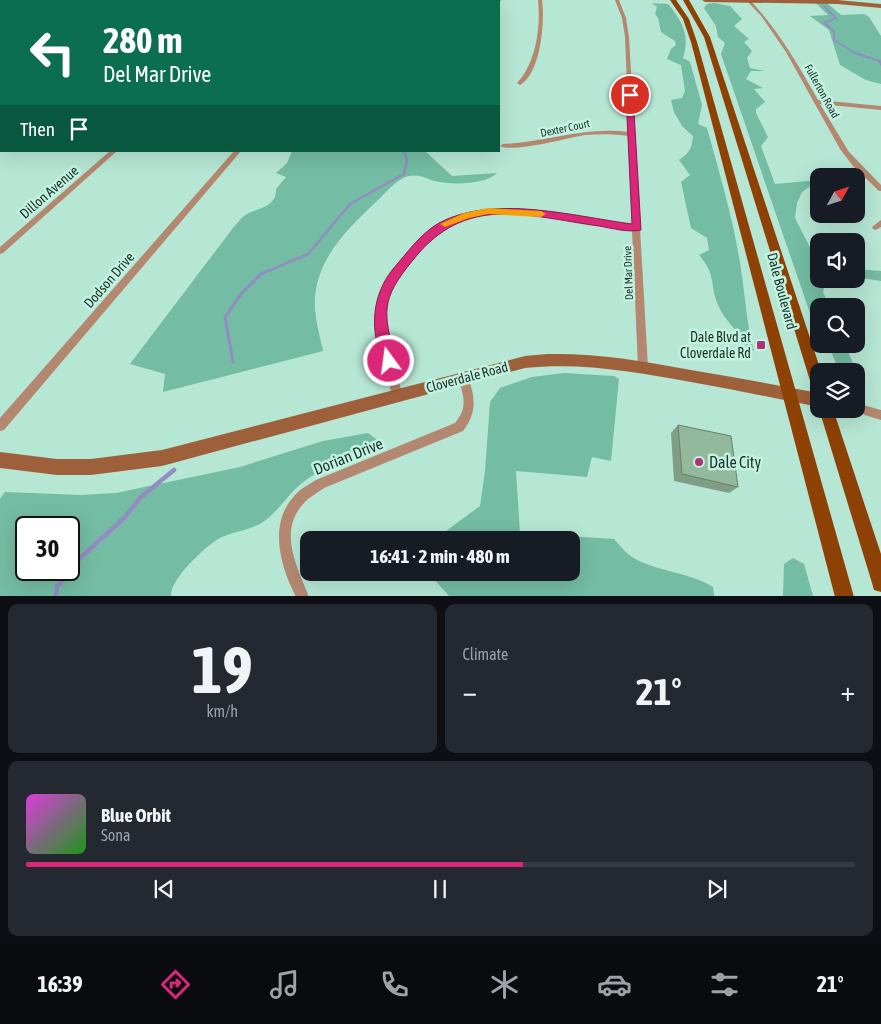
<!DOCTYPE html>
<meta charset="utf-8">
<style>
:root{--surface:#171b24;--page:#242831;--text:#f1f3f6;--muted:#9ea1a6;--line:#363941;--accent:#db2777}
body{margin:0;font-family:"Asap Condensed",sans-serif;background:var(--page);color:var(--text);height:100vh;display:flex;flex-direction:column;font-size:19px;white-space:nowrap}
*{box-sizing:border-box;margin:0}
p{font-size:16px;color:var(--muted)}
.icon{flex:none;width:28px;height:28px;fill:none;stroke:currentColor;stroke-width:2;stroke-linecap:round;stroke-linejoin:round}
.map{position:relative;height:596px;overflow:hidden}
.panel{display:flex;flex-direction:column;gap:8px;padding:8px;background:#0d0f14;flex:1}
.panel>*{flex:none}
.hud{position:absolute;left:0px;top:0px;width:500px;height:152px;box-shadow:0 5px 20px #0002;background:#0b6e4f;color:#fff;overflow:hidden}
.needle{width:32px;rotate:50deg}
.controls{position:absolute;left:810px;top:168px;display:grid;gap:10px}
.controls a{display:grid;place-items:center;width:55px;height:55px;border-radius:10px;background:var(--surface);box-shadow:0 5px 20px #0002;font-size:25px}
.speed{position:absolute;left:15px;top:516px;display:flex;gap:10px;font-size:25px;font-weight:700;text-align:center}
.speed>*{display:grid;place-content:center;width:65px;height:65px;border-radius:50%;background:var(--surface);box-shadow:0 5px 20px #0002;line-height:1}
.speed .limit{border:2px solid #111;border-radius:8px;background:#fff;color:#111}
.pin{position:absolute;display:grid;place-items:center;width:42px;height:42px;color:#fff;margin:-21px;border:2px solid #fff;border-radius:50%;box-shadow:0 1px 5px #0007}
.me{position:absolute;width:55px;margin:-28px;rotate:346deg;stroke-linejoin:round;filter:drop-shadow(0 0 4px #0008)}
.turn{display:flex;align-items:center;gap:18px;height:105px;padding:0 20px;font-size:22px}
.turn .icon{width:65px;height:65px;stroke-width:2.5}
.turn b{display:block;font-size:35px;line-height:42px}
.then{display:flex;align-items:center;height:48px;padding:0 20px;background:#0003;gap:10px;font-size:19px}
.big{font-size:38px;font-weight:700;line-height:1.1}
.panel .tile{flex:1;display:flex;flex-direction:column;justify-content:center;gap:8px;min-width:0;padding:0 18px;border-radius:10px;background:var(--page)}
.panel .dial{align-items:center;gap:0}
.dial b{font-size:65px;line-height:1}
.song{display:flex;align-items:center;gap:15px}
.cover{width:60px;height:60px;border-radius:8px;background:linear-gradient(135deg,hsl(300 70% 55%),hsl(120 70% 35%))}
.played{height:5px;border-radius:2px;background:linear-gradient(90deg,var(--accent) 60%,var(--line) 60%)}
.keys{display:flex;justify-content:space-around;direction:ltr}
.heat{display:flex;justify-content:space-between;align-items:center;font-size:28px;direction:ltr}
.panel .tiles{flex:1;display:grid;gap:8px;grid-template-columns:1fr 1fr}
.tile:last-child{grid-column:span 2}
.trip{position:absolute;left:300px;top:531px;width:280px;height:50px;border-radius:10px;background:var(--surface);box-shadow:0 5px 20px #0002;font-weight:700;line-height:50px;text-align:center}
.menu{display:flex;height:80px;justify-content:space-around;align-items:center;background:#090b0e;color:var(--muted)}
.menu .icon{width:35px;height:35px}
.menu .selected{color:var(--accent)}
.menu b{font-size:22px;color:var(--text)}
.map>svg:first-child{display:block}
.forest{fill:#74bca3;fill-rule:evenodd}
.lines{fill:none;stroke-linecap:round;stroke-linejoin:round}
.stream-far3{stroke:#938cc3;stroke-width:2}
.stream-far2{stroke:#938cc3;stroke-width:2.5}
.stream-far1{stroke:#938cc3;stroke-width:3}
.stream{stroke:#938cc3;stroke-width:4.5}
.street{fill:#b48870;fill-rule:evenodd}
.secondary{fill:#9e603b;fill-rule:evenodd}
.primary{fill:#8d4105;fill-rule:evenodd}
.wall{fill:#7f9e85}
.building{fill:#94b89b;stroke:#68816c}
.route{fill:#db2777;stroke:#8e194d}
.slow{fill:#f59e0b}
.poi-dot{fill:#b22f79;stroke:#c2f3e1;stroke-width:2}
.labels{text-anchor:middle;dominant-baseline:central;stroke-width:5;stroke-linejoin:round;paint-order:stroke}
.far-street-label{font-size:11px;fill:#1f322c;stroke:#c2f3e1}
.street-label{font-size:14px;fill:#1f322c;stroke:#c2f3e1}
.poi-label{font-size:14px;fill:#1f322c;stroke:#c2f3e1;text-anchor:end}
.near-street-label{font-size:16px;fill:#1f322c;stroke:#c2f3e1}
.near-poi-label{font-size:16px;fill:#1f322c;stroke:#c2f3e1;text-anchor:start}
</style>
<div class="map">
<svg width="881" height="597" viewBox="0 0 881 597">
<rect width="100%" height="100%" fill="#b6e6d4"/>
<path class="forest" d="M652 3 668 4C683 22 690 36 683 58L690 62 702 105 698 124 707 128C719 172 733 218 740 263 745 292 746 322 754 351L748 350C741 332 725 322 718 305 709 283 717 276 699 255L709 250 707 238 691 228 681 182 690 175 679 160C689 153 692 149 693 136L682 126 674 112 671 100 682 98 685 91 681 65 667 59 671 49 676 45 675 41 661 32 658 18 655 14 657 7Z
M714 3 730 6 742 19 734 26 749 39 744 42 752 51 747 58 750 68 765 71H751L746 79 763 88 754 89 765 102 756 109V113L768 137 761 146 775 184 819 180 802 192 797 203 795 218 819 265V279H826L823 292 829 306H819V331L812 319 721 54 725 43 718 37 716 26 704 8 707 4Z
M816 3H827L841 15 864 14 869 17 881 36V84L866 80 840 65 829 30 810 16 828 15Z
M292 151H425L452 176 497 173C485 185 452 185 435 181 426 179 420 174 410 176 398 177 386 193 377 201 346 230 312 263 315 309 316 323 320 337 323 351L163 392 165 374 130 364 233 228C237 224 240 219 244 216 254 208 277 209 276 189L286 177 276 173 287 163Z
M856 269 881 271V281L856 277Z
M828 344H845L856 371H839Z
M564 373 614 376 619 379 611 461 592 457 587 477 516 471 520 533 614 539C619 544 623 550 628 554 649 571 688 571 713 587L714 596H449L432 577 433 572H571V540H438L446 531 480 506 485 471 490 402 500 388 532 377Z
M368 433 379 441C373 459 327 467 310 477 290 490 284 505 267 519 255 530 232 531 218 539 204 548 170 579 171 596H0V499L5 492 81 495 116 493 240 467 323 441ZM26 528H69V570H26Z
M793 558 804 564 813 596H783L784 564Z"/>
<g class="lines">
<path class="stream-far3" d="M824 6 836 18 824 23 834 31V40L855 53 880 61 881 65
M404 151 407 161"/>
<path class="stream-far2" d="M261 274 308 254 350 204 404 174 407 160"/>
<path class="stream-far1" d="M233 362 225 317 241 294 262 273"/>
<path class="stream" d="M56 597 57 587 80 558 124 518 141 497 174 470"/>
<path class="street" d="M538 0H542C545 21 541 73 520 85L517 83C536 63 541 27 538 0Z
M615 0H619L626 18 629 37 648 367 646 370 643 371 640 370 638 367 632 230C575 220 492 196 440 231 429 238 421 248 413 258 405 269 395 279 389 292 375 324 394 364 403 395L402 398 398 400 394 398C385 377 372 328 376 305 379 289 390 275 400 263 426 231 445 213 489 209 537 205 585 217 632 225L629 136C614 134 600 134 585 135 568 138 512 153 500 146L503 144C545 142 586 126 629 132L625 37 622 18Z
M746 0H750C778 30 798 64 818 100L881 106V110L820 104 849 152 881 185V191H879L853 166 840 149 786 52 762 17Z
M0 38H1V40H0Z
M1 59V63L0 64V60Z
M0 143H1V148H0Z
M110 151H117L3 253 0 254V247Z
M234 151H241L4 430 0 431V418Z
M881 220V227L876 230 873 229 872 227Z
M463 375 467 376C476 396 477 413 463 431L324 488C319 492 313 495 308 499 276 528 296 564 309 597H296C279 563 267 520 299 491 304 487 311 483 316 480L455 423C468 408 464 396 458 379L459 376Z
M856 403 881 410V420L852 411 851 409H856Z"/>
<path class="secondary" d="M132 0H138V1H132Z
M484 0H501L499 2Z
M702 0H837L881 4V8L837 4 705 2Z
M547 354C596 353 643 361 691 370 734 377 776 385 819 393V407C776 398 734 390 691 382 635 372 582 362 525 368L162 466 91 475H57L0 468V452L57 459H91L162 450 525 356Z"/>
<path class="primary" d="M670 0H676L689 19 697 42 854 597H835L691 42 683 19Z
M683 0H689L710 37 821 371H819V393L814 392 812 387 704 37Z
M819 409H833L881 554V592L874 590 872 583Z"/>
</g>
<path class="wall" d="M678 425 738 487 729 493 674 481 671 433Z"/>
<path class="building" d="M678 425 731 436 738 487 682 474Z"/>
<path class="route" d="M630 93 633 95 641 230C629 233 611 228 599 226 526 216 466 193 413 260 380 300 383 312 396 361L389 366 385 365C369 333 371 296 393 269 407 253 420 234 439 223 493 194 572 216 632 224L626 95Z"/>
<path class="slow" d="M488 208 541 211 546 214 541 217 488 214 469 218 445 227 440 224 464 213Z"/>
<g class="poi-dot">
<rect x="756" y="340" width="10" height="10" rx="2.5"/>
<circle cx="699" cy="462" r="5"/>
</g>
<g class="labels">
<g class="far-street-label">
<text transform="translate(822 91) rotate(61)">Fullerton Road</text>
<text transform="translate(565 128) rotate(-12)">Dexter Court</text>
<text transform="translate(628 273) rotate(-92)">Del Mar Drive</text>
</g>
<g class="street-label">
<text transform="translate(49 192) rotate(-41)">Dillon Avenue</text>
<text transform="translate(109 280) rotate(-49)">Dodson Drive</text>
<text transform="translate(782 291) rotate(75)">Dale Boulevard</text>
<text transform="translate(467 377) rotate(-15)">Cloverdale Road</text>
</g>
<g class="poi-label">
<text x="751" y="337">Dale Blvd at<tspan x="751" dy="16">Cloverdale Rd</tspan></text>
</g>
<g class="near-street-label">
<text transform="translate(348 456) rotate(-22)">Dorian Drive</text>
</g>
<g class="near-poi-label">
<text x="709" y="462">Dale City</text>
</g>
</g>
</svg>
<div class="controls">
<a><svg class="needle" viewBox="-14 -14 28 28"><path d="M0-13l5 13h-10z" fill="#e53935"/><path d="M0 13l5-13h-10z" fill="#9ea1a6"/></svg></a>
<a><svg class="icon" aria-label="sound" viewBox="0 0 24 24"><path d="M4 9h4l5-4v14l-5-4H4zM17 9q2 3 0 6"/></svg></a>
<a><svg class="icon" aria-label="search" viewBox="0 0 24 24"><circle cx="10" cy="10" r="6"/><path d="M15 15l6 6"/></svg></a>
<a><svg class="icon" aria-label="layers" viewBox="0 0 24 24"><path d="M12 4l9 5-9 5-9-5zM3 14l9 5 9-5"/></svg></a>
</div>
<div class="speed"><div class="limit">30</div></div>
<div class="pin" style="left:630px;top:95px;background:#d93025"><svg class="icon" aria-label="arrive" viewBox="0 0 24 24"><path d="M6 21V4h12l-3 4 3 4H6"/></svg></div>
<svg class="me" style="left:389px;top:361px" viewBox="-20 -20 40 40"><circle r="17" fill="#db2777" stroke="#fff" stroke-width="3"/><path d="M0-11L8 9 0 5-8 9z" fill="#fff"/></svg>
<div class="trip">16:41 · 2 min · 480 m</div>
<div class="hud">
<div class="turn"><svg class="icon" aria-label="left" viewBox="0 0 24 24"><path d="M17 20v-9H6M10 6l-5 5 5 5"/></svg><div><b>280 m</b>Del Mar Drive</div></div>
<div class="then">Then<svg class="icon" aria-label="arrive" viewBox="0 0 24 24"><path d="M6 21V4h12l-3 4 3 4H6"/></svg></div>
</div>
</div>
<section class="panel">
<div class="tiles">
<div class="tile dial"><b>19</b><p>km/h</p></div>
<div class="tile"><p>Climate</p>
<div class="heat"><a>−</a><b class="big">21°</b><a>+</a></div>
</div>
<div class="tile">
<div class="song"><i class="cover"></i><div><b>Blue Orbit</b><p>Sona</p></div></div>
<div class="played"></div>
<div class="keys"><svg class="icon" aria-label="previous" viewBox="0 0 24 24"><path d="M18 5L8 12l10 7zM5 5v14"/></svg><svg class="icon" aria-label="pause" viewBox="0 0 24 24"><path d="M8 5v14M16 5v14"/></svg><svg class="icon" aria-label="next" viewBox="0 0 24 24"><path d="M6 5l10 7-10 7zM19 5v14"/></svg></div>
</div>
</div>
</section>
<nav class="menu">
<b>16:39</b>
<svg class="icon selected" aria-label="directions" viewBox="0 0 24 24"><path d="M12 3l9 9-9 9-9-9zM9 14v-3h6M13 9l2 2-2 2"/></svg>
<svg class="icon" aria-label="music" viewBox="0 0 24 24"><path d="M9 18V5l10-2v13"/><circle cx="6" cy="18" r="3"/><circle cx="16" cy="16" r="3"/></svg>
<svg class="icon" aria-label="phone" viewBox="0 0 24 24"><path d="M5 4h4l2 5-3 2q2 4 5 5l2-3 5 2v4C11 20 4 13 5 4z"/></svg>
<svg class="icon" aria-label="climate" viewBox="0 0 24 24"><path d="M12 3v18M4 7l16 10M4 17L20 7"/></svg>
<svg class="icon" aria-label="car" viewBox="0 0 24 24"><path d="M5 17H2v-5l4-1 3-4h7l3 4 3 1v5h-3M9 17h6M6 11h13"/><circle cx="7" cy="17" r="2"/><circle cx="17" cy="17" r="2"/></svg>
<svg class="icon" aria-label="filters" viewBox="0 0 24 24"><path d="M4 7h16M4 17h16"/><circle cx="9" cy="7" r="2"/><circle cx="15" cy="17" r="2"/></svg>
<b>21°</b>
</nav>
